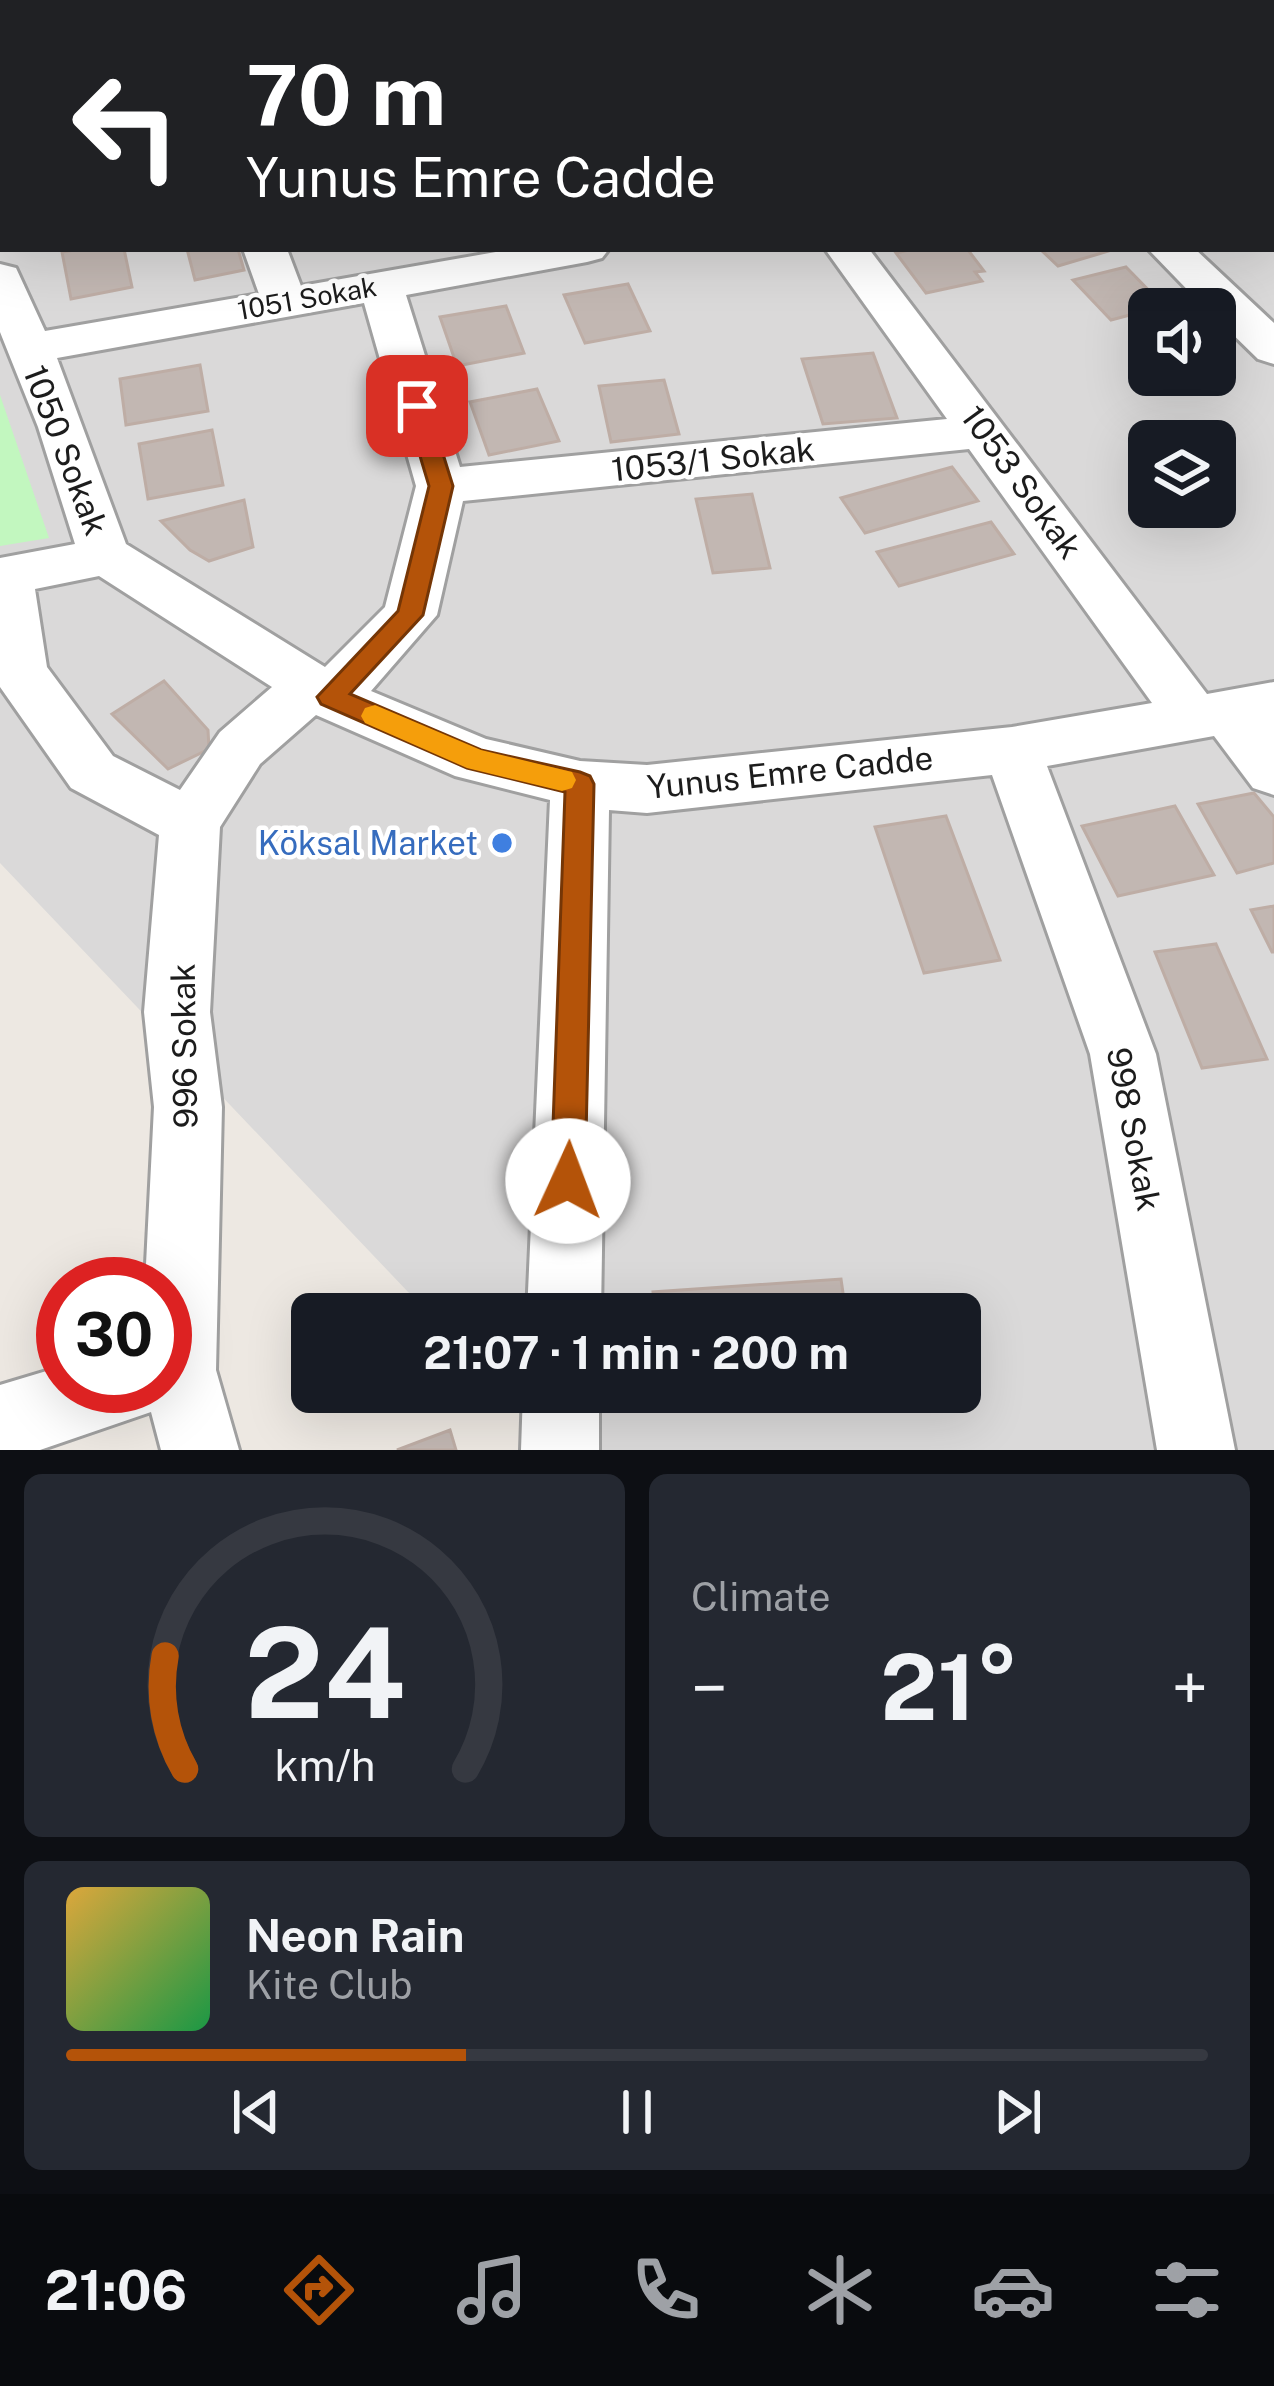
<!DOCTYPE html>
<meta charset="utf-8">
<style>
:root{--surface:#171b24;--page:#242831;--text:#f1f3f6;--muted:#9ea1a6;--line:#363941;--accent:#b45309}
body{margin:0;font-family:"Public Sans",sans-serif;background:var(--page);color:var(--text);height:100vh;display:flex;flex-direction:column;font-size:45px;white-space:nowrap}
*{box-sizing:border-box;margin:0}
p{font-size:39px;color:var(--muted)}
.icon{flex:none;width:66px;height:66px;fill:none;stroke:currentColor;stroke-width:2;stroke-linecap:round;stroke-linejoin:round}
.map{position:relative;height:1450px;overflow:hidden}
.panel{display:flex;flex-direction:column;gap:24px;padding:24px;background:#0d0f14;flex:1}
.panel>*{flex:none}
.hud{position:absolute;left:0px;top:0px;width:1275px;height:252px;box-shadow:0 12px 48px #0002;background:#202124;color:#fff;overflow:hidden}
.fabs{position:absolute;left:1128px;top:288px;display:grid;gap:24px}
.fabs a{display:grid;place-items:center;width:108px;height:108px;border-radius:18px;background:var(--surface);box-shadow:0 12px 48px #0002;font-size:60px}
.speed{position:absolute;left:36px;top:1257px;display:flex;gap:24px;font-size:60px;font-weight:700;text-align:center}
.speed>*{display:grid;place-content:center;width:156px;height:156px;border-radius:50%;background:var(--surface);box-shadow:0 12px 48px #0002;line-height:1}
.speed .limit{border:18px solid #d22;background:#fff;color:#111}
.pin{position:absolute;display:grid;place-items:center;width:102px;height:102px;color:#fff;margin:-51px;border-radius:24px;box-shadow:0 6px 18px #0006}
.me{position:absolute;width:132px;margin:-66px;rotate:2deg;stroke-linejoin:round;filter:drop-shadow(0 0 9px #0008)}
.turn{display:flex;align-items:center;gap:42px;height:252px;padding:0 48px;font-size:54px}
.turn .icon{width:156px;height:156px;stroke-width:2.5}
.turn b{display:block;font-size:84px;line-height:102px}
.big{font-size:90px;font-weight:700;line-height:1.1}
.panel .tile{flex:1;display:flex;flex-direction:column;justify-content:center;gap:18px;min-width:0;padding:0 42px;border-radius:18px;background:var(--page)}
.panel .dial{align-items:center;gap:0}
.dial svg{height:312px;overflow:visible;fill:none;stroke:var(--line);stroke-width:7;stroke-linecap:round;text-anchor:middle}
.dial text{fill:var(--text);stroke:none}
.song{display:flex;align-items:center;gap:36px}
.cover{width:144px;height:144px;border-radius:18px;background:linear-gradient(135deg,hsl(40 70% 55%),hsl(140 70% 35%))}
.played{height:12px;border-radius:6px;background:linear-gradient(90deg,var(--accent) 35%,var(--line) 35%)}
.keys{display:flex;justify-content:space-around;direction:ltr}
.heat{display:flex;justify-content:space-between;align-items:center;font-size:66px;direction:ltr}
.panel .tiles{flex:1;display:grid;gap:24px;grid-template-columns:1fr 1fr}
.tile:last-child{grid-column:span 2}
.trip{position:absolute;left:291px;top:1293px;width:690px;height:120px;border-radius:18px;background:var(--surface);box-shadow:0 12px 48px #0002;font-weight:700;line-height:120px;text-align:center}
.tab-bar{display:flex;height:192px;justify-content:space-around;align-items:center;background:#090b0e;color:var(--muted)}
.tab-bar .icon{width:84px;height:84px}
.tab-bar .active{color:var(--accent)}
.tab-bar b{font-size:54px;color:var(--text)}
.map>svg:first-child{display:block}
.residential{fill:#dad9d9;fill-rule:evenodd}
.park{fill:#c2f7bf}
.building{fill:#c2b7b2;stroke:#beada5;stroke-width:3}
.lines{fill:none;stroke-linecap:round;stroke-linejoin:round}
.minor-casing{stroke:#a0a0a0;stroke-width:6}
.minor{fill:#fff;fill-rule:evenodd}
.route{fill:#b45309;stroke:#753606;stroke-width:3}
.slow{fill:#f59e0b}
.shop-dot{fill:#3f7fe0;stroke:#fff;stroke-width:4.5}
.labels{text-anchor:middle;dominant-baseline:central;stroke-width:9;stroke-linejoin:round;paint-order:stroke}
.far-street-label{font-size:27px;fill:#1c1c1c;stroke:#fff}
.street-label{font-size:33px;fill:#1c1c1c;stroke:#fff}
.shop-label{font-size:33px;fill:#366cbe;stroke:#fff;text-anchor:end}
</style>
<div class="map">
<svg width="1274" height="1450" viewBox="0 0 1274 1450">
<rect width="100%" height="100%" fill="#ede8e2"/>
<path class="residential" d="M0 0H1274V1450H559L503 1392H960V1314H429L0 863ZM3 3H1272V249H3ZM1149 309H1215V375H1149ZM1149 441H1215V507H1149Z"/>
<path class="park" d="M0 395 49 538 0 546Z"/>
<path class="building" d="M81 249H124L132 287 71 299 62 252Z
M187 249H238L244 270 195 280Z
M913 249 968 250 984 271 975 272 982 281 926 293 896 253Z
M1040 249H1110L1112 250 1058 266Z
M1126 267 1164 306 1111 320 1073 280Z
M628 284 650 331 585 343 564 295Z
M506 306 524 353 457 366 440 317Z
M873 353 897 418 823 424 802 359Z
M200 365 208 411 126 425 120 379Z
M664 380 679 434 611 442 599 386Z
M537 389 559 441 489 455 470 402Z
M212 430 223 485 148 499 139 444Z
M952 467 978 501 865 533 841 498Z
M752 494 770 568 713 573 696 499Z
M244 500 253 547 209 561 190 550 161 521Z
M991 522 1014 554 899 586 877 552Z
M164 681 208 730 209 749 168 769 112 714Z
M1254 793 1274 817V863L1237 873 1198 804Z
M1175 806 1214 875 1118 896 1082 826Z
M946 816 1000 960 924 973 875 827Z
M1274 906V952H1272L1251 910Z
M1216 944 1267 1059 1202 1068 1155 952Z
M841 1279 846 1314H655L653 1292Z
M450 1430 456 1450H397Z"/>
<g class="lines">
<g class="minor-casing">
<path id="minor" d="M161 0H197L198 3H162Z
M400 0H436L438 3H402Z
M644 0H681L683 3H646Z
M895 0H932L934 3H897Z
M1213 0H1251L1253 3H1215Z
M1272 18H1274V42H1272Z
M1274 65V89L1272 90V66Z
M1272 130H1274V154H1272Z
M243 249H287L301 286 513 249H609L602 258 587 262 406 295 460 467 947 419 825 249H869L1207 694 1274 682V795L1253 788 1214 736 1047 766 1156 1054 1235 1450H1157L1090 1054 992 775 647 813 609 810 601 1314H527L550 800 455 776 316 715 260 764 220 827 210 1012 222 1107 216 1370 239 1450H161L151 1412 40 1450H0V1385L63 1366V1386H165V1284H145L154 1107 144 1012 159 835 71 788 0 687V558L75 544 38 427 0 332V264L16 268 45 331 259 294ZM364 303 416 486 385 607 325 667 126 544 57 358ZM969 449 1152 703 1012 727 647 765 580 761 486 739 371 691 437 615 463 501ZM99 576 272 687 220 732 180 790 113 756 47 667 35 589Z
M1148 249H1195L1274 323V364L1258 359 1215 317V309H1206Z
M523 1392H599V1450H521Z"/>
</g>
<use href="#minor" class="minor"/>
</g>
<path class="route" d="M417 398 428 406 453 486 423 615 350 694 481 750 580 772 590 776 594 784 585 1181 580 1193 568 1197 556 1193 551 1181 565 792 467 768 321 704 317 697 398 611 429 486 405 406Z"/>
<path class="slow" d="M375 705 481 750 572 772 576 780 572 788 562 791 467 768 365 723 361 716 365 708Z"/>
<circle class="shop-dot" cx="502" cy="843" r="12"/>
<g class="labels">
<g class="far-street-label">
<text transform="translate(307 298) rotate(-10)">1051 Sokak</text>
</g>
<g class="street-label">
<text transform="translate(66 450) rotate(69)">1050 Sokak</text>
<text transform="translate(713 459) rotate(-6)">1053/1 Sokak</text>
<text transform="translate(1022 482) rotate(54)">1053 Sokak</text>
<text transform="translate(790 772) rotate(-6)">Yunus Emre Cadde</text>
<text transform="translate(184 1046) rotate(-91)">996 Sokak</text>
<text transform="translate(1134 1129) rotate(79)">998 Sokak</text>
</g>
<g class="shop-label">
<text x="478" y="843">Köksal Market</text>
</g>
</g>
</svg>
<div class="fabs">
<a><svg class="icon" aria-label="sound" viewBox="0 0 24 24"><path d="M4 9h4l5-4v14l-5-4H4zM17 9q2 3 0 6"/></svg></a>
<a><svg class="icon" aria-label="layers" viewBox="0 0 24 24"><path d="M12 4l9 5-9 5-9-5zM3 14l9 5 9-5"/></svg></a>
</div>
<div class="speed"><div class="limit">30</div></div>
<div class="pin" style="left:417px;top:406px;background:#d93025"><svg class="icon" aria-label="arrive" viewBox="0 0 24 24"><path d="M6 21V4h12l-3 4 3 4H6"/></svg></div>
<svg class="me" style="left:568px;top:1181px" viewBox="-20 -20 40 40"><circle r="19" fill="#fff"/><path d="M0-13L10 11 0 6-10 11z" fill="#b45309"/></svg>
<div class="trip">21:07 · 1 min · 200 m</div>
<div class="hud">
<div class="turn"><svg class="icon" aria-label="left" viewBox="0 0 24 24"><path d="M17 20v-9H6M10 6l-5 5 5 5"/></svg><div><b>70 m</b>Yunus Emre Cadde</div></div>
</div>
</div>
<section class="panel">
<div class="tiles">
<div class="tile dial"><svg viewBox="0 0 100 80">
<path d="M14 69A42 42 0 1 1 86 69"/>
<path d="M14 69A42 42 0 0 1 9 40" stroke="#b45309"/>
<text x="50" y="56" font-size="32" font-weight="700">24</text>
<text x="50" y="72" font-size="11">km/h</text>
</svg></div>
<div class="tile"><p>Climate</p>
<div class="heat"><a>−</a><b class="big">21°</b><a>+</a></div>
</div>
<div class="tile">
<div class="song"><i class="cover"></i><div><b>Neon Rain</b><p>Kite Club</p></div></div>
<div class="played"></div>
<div class="keys"><svg class="icon" aria-label="previous" viewBox="0 0 24 24"><path d="M18 5L8 12l10 7zM5 5v14"/></svg><svg class="icon" aria-label="pause" viewBox="0 0 24 24"><path d="M8 5v14M16 5v14"/></svg><svg class="icon" aria-label="next" viewBox="0 0 24 24"><path d="M6 5l10 7-10 7zM19 5v14"/></svg></div>
</div>
</div>
</section>
<nav class="tab-bar">
<b>21:06</b>
<svg class="icon active" aria-label="directions" viewBox="0 0 24 24"><path d="M12 3l9 9-9 9-9-9zM9 14v-3h6M13 9l2 2-2 2"/></svg>
<svg class="icon" aria-label="music" viewBox="0 0 24 24"><path d="M9 18V5l10-2v13"/><circle cx="6" cy="18" r="3"/><circle cx="16" cy="16" r="3"/></svg>
<svg class="icon" aria-label="phone" viewBox="0 0 24 24"><path d="M5 4h4l2 5-3 2q2 4 5 5l2-3 5 2v4C11 20 4 13 5 4z"/></svg>
<svg class="icon" aria-label="climate" viewBox="0 0 24 24"><path d="M12 3v18M4 7l16 10M4 17L20 7"/></svg>
<svg class="icon" aria-label="car" viewBox="0 0 24 24"><path d="M5 17H2v-5l4-1 3-4h7l3 4 3 1v5h-3M9 17h6M6 11h13"/><circle cx="7" cy="17" r="2"/><circle cx="17" cy="17" r="2"/></svg>
<svg class="icon" aria-label="filters" viewBox="0 0 24 24"><path d="M4 7h16M4 17h16"/><circle cx="9" cy="7" r="2"/><circle cx="15" cy="17" r="2"/></svg>
</nav>
